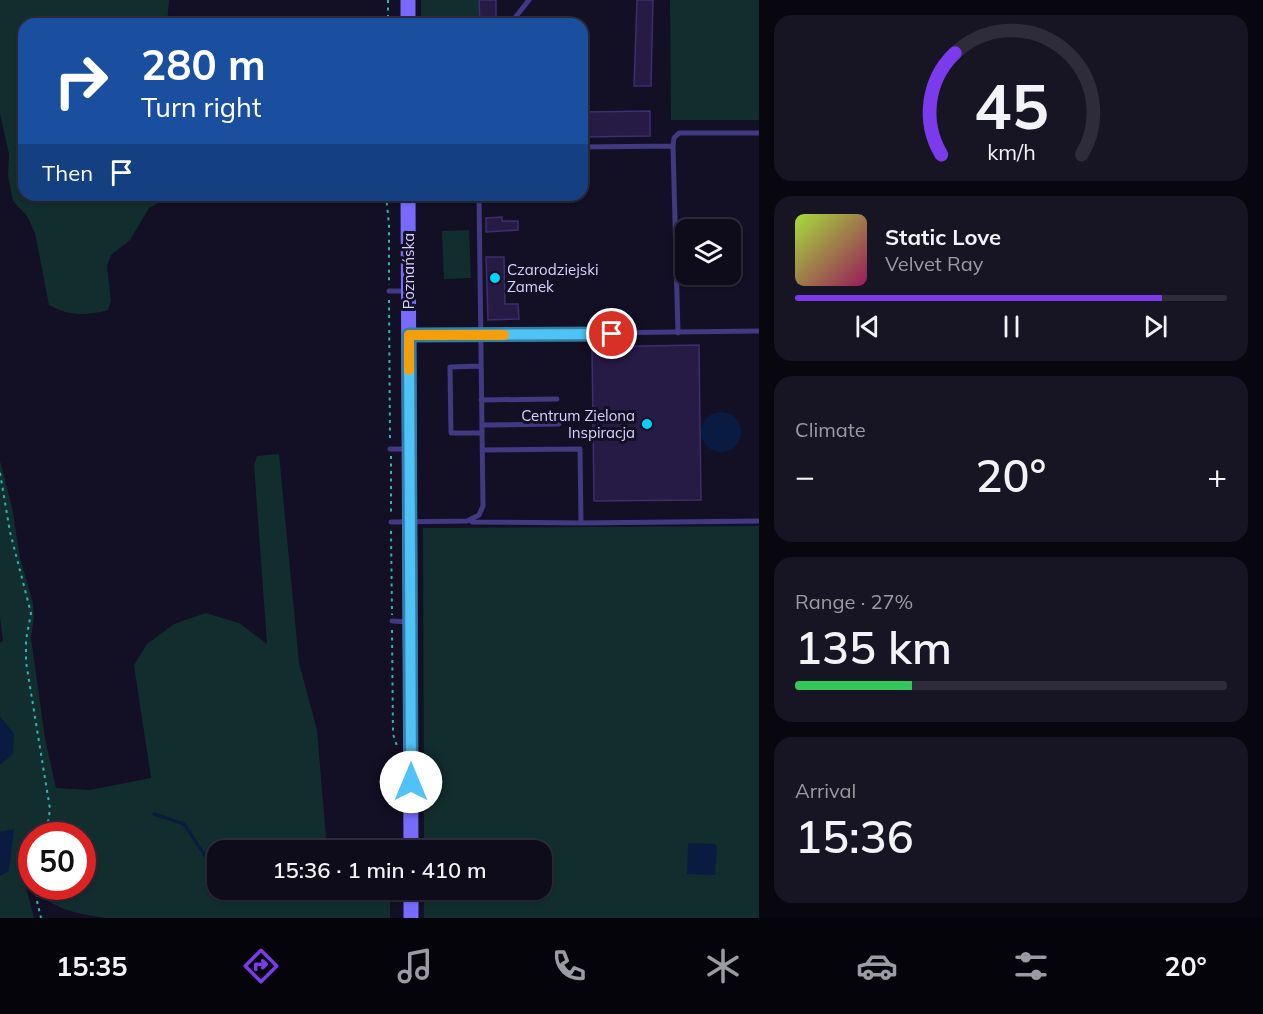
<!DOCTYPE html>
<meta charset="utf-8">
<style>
:root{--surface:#0e0b1b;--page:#171424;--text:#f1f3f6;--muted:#9b9ba3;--line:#2e2b3a;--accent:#7c3aed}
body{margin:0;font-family:Mulish,sans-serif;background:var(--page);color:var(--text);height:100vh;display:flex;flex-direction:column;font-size:22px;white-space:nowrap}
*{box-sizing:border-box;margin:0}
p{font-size:20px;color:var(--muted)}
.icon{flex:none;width:33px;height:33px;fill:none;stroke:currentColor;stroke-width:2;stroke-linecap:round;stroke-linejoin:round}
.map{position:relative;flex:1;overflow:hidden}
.side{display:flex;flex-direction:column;gap:15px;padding:15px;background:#08060f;width:504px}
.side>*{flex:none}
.hud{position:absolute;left:18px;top:18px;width:570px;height:183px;border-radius:18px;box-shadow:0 2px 4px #0004,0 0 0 2px var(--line);background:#1a4fa0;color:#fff;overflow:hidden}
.fabs{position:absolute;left:675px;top:219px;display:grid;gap:12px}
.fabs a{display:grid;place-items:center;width:66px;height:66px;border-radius:12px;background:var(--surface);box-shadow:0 2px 4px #0004,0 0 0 2px var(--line);font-size:30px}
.speed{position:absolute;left:18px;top:822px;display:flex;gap:12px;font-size:30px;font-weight:700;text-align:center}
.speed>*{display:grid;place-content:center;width:78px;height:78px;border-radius:50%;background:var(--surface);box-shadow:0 2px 4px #0004,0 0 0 2px var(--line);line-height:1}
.speed .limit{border:9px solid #d22;background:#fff;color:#111}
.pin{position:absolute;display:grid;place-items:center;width:51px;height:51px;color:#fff;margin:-26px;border:3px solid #fff;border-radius:50%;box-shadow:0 2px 6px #0007}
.me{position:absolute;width:66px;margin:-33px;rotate:0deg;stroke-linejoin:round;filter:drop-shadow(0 0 4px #0008)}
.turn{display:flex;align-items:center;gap:21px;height:126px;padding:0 24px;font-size:27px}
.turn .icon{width:78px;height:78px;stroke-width:2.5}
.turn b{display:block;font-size:42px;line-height:51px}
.then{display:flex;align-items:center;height:57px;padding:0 24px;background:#0003;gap:12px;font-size:22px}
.big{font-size:45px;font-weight:600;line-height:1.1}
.side .widget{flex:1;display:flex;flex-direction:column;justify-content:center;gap:9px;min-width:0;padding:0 21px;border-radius:18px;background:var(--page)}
.side .dial{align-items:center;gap:0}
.dial svg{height:156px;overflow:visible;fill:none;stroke:var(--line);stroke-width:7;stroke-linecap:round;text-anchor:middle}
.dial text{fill:var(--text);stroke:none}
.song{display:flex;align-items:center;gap:18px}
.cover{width:72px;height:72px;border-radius:9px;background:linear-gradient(135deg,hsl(80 70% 55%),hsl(330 70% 35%))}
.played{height:6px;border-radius:3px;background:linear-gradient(90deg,var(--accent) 85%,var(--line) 85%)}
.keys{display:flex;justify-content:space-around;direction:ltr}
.heat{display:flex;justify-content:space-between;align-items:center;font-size:33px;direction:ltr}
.charge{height:9px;border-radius:4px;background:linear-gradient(90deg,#34c759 27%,var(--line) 0)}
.trip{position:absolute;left:207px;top:840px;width:345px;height:60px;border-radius:18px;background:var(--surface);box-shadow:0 2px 4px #0004,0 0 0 2px var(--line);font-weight:600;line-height:60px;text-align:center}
.dock{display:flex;height:96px;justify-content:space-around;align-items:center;background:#06040b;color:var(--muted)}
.dock .icon{width:42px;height:42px}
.dock .on{color:var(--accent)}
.dock b{font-size:27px;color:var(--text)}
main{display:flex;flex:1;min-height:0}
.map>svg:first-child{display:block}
.green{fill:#122d2e;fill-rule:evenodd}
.water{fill:#0a1b41}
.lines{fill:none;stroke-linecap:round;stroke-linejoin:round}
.stream{stroke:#0a1b41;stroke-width:3}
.building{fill:#261b45;stroke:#3e2d70;stroke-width:1.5}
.path{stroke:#30b4b4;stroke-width:2;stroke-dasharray:3 4.5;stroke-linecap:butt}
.lane{stroke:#413a82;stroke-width:5}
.secondary{stroke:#776bfd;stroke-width:15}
.route-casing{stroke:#337fa1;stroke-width:15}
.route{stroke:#4fc3f7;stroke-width:10}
.slow{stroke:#f59e0b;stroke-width:10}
.poi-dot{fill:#04d2f9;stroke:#130f24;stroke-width:2}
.labels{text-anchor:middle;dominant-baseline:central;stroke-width:6;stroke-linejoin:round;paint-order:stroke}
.poi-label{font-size:15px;fill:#dad2fe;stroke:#130f24;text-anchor:start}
.street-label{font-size:15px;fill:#dad2fe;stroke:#130f24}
</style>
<main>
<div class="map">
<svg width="759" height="918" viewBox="0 0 759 918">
<rect width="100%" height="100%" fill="#130f24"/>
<path class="green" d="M0 0H169L167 24H24V195H202L165 199 149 208 130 240 111 255 107 266 111 301 108 310C87 316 68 316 49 305L35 233 27 216 13 201 8 176 9 154 0 113Z
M421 0H479V20L421 21Z
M670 0H759V120H671Z
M469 230 471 278 444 279 442 231Z
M279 454 299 663 317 730 327 850H218V890H390V918H105C70 913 53 908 25 884L34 918H0V743L14 734 0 717V643L3 641 0 618V461L12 507 20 558 33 603 34 617 31 638 45 738 56 788 90 790 151 778 134 665 147 644 174 624 206 613 239 623 267 644 254 465 257 456ZM32 836H82V886H32Z
M759 526V918H424V890H542V850H424L423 528Z"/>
<path class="water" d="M701 432a20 20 0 1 1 40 0a20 20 0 1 1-40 0Z
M0 717 14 734 13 754 0 765Z
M14 829 9 871 0 876V830L1 832Z
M688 843 715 844 717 847 715 875 687 874Z"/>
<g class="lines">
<path class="stream" d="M154 814 184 824 218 875
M227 890 269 895 300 890"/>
</g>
<path class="building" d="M479 0H496V24H480Z
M637 0H653L651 86H634Z
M650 111V136L582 137V112Z
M502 217V221H518V230L486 232V218Z
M486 257H504L505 304H518L519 319 488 320Z
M699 345 701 500 594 501 592 347Z"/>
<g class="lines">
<path class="path" d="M388 0V24
M386 195 389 225V285
M389 300 390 441
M391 456V516
M0 473 10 532 31 613 26 640V662L50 809 46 836
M391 531 392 615
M392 630 393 734 397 746
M37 886V901L41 918"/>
<path class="lane" d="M510 24 529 0
M673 146 674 138 679 133H759
M582 147 673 146 678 333
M389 291H407
M411 335 759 331
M481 366 450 367 451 433H482
M481 400 557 399
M482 425 559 424
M390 449H408
M391 522 467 521 479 515 483 506 479 195
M472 522 581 523 580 449 482 450
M581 523 759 521
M392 621 409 622"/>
<path class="secondary" d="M408 0V24
M408 195 411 850
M411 890V918"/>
</g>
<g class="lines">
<g class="route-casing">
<path id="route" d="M411 782 409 335 612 334"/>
</g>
<use href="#route" class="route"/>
<path class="slow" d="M409 370V335H504"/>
</g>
<g class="poi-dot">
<circle cx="495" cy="278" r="6"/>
<circle cx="647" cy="424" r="6"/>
</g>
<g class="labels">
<g class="poi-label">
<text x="507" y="269">Czarodziejski<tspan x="507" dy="17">Zamek</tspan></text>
<text x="635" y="415" text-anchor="end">Centrum Zielona<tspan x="635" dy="17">Inspiracja</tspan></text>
</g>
<g class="street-label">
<text transform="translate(408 271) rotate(-90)">Poznańska</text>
</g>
</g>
</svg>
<div class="fabs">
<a><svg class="icon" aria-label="layers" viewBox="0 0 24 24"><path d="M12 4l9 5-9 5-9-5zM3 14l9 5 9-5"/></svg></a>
</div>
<div class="speed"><div class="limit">50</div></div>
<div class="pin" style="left:612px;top:334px;background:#d93025"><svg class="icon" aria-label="arrive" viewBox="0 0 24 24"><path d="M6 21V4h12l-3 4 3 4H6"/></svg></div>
<svg class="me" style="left:411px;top:782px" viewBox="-20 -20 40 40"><circle r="19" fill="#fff"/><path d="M0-13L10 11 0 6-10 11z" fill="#4fc3f7"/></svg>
<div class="trip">15:36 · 1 min · 410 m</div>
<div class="hud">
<div class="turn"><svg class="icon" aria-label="right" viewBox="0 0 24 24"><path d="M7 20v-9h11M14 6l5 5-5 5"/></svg><div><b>280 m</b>Turn right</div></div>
<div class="then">Then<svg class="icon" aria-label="arrive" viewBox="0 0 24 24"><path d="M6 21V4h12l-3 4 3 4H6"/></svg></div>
</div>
</div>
<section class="side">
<div class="widget dial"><svg viewBox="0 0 100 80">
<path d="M14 69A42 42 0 1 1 86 69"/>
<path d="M14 69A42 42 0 0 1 21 17" stroke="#7c3aed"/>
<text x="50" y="56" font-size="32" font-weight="700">45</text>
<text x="50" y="72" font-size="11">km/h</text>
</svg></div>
<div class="widget">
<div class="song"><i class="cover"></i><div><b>Static Love</b><p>Velvet Ray</p></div></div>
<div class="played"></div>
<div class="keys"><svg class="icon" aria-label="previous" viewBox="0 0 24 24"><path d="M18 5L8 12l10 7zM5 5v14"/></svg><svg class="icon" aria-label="pause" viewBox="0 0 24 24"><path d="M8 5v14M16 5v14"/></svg><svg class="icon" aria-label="next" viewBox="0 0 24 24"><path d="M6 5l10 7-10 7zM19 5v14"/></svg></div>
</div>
<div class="widget"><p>Climate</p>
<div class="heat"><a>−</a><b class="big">20°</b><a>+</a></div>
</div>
<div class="widget"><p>Range · 27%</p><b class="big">135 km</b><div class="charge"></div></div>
<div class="widget"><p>Arrival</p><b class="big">15:36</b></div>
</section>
</main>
<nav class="dock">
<b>15:35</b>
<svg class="icon on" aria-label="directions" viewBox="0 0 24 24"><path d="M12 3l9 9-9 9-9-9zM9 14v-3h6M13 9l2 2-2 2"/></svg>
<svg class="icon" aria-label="music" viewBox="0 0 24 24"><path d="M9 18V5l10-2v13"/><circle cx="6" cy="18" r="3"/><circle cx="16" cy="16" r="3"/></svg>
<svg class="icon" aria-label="phone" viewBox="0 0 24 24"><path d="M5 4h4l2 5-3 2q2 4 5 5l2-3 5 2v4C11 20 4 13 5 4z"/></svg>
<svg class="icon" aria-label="climate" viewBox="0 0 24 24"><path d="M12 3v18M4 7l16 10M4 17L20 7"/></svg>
<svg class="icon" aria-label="car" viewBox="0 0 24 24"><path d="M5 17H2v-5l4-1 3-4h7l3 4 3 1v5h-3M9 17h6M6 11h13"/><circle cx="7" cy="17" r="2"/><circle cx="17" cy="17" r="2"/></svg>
<svg class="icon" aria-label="filters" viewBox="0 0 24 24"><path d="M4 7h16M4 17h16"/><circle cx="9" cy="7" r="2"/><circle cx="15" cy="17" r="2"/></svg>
<b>20°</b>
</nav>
